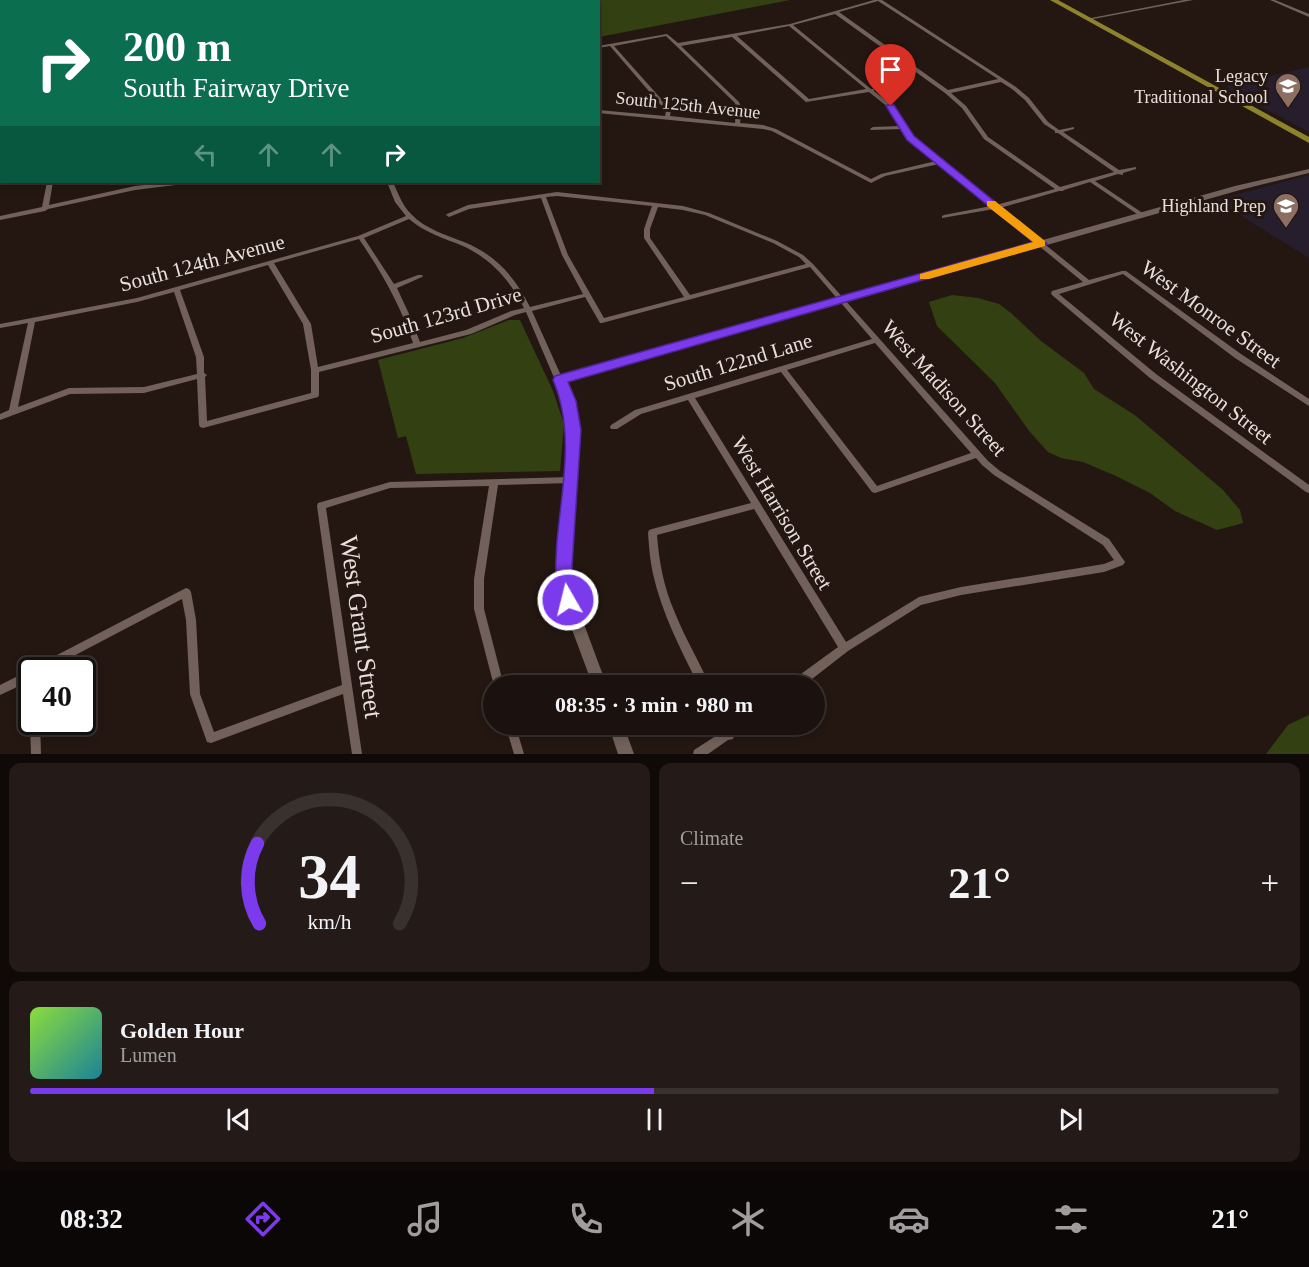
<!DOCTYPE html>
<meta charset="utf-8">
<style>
:root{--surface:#1b110e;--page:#241a17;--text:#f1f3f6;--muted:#a09d9e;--line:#39312e;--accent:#7c3aed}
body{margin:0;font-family:Georgia,serif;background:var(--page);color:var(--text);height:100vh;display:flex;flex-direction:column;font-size:22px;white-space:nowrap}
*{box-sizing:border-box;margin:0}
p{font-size:20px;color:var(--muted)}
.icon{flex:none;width:33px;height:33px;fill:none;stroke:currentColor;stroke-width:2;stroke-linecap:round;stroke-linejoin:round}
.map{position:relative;height:754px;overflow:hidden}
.details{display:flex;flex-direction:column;gap:9px;padding:9px;background:#0f0908;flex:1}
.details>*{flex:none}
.hud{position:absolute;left:0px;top:0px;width:600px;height:183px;box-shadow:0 3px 9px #0003,0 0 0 2px var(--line);background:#0b6e4f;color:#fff;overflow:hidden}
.speed{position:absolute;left:18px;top:657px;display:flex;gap:12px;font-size:30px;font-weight:700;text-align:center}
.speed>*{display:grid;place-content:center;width:78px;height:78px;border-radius:50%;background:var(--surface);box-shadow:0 3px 9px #0003,0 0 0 2px var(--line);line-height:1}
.speed .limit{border:3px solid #111;border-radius:9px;background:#fff;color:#111}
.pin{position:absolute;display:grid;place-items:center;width:51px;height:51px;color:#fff;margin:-62px -26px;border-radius:50% 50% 50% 0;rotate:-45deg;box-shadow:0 0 6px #0007}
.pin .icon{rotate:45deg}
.me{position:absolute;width:66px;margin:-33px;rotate:352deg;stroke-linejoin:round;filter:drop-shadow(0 0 4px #0008)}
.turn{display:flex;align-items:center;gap:21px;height:126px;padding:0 24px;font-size:27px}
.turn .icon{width:78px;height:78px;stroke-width:2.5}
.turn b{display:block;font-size:42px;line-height:51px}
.lanes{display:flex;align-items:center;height:57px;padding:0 24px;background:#0003;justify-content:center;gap:30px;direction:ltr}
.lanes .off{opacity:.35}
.big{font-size:45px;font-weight:700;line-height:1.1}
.details .card{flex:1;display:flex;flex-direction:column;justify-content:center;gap:9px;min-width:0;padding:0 21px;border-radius:12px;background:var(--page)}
.details .dial{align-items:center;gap:0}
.dial svg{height:156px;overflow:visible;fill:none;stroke:var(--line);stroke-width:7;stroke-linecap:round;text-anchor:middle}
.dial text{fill:var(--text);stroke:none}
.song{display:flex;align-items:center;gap:18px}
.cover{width:72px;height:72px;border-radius:9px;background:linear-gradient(135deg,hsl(90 70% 55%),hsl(190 70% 35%))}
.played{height:6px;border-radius:3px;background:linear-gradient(90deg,var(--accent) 50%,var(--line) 50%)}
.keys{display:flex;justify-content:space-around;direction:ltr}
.heat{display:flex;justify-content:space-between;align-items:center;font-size:33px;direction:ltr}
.details .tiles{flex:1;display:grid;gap:9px;grid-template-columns:1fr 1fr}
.card:last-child{grid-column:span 2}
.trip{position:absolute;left:483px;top:675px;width:342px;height:60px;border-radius:30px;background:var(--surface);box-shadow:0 3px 9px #0003,0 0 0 2px var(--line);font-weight:700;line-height:60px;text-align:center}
.tab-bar{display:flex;height:96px;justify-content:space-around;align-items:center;background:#0b0706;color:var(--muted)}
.tab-bar .icon{width:42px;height:42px}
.tab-bar .on{color:var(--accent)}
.tab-bar b{font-size:27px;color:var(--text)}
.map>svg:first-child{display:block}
.education{fill:#261e2d}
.green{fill:#334112}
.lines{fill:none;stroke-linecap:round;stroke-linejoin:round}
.stream{stroke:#46474e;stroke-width:1.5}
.river{fill:#000612;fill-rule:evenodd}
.street{fill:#72615a;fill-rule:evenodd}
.secondary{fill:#72615a;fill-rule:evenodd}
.primary{fill:#8e832d;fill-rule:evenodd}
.route{fill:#7c3aed;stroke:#51269a;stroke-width:1.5}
.slow{fill:#f59e0b}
.labels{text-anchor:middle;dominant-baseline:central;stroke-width:6;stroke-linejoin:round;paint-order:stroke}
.far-poi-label{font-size:18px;fill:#e8deda;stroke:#241712;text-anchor:end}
.far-street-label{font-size:18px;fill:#e8deda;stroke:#241712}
.street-label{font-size:21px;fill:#e8deda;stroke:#241712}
.near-street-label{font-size:26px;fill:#e8deda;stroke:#241712}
</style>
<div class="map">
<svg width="1309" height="754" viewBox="0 0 1309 754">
<rect width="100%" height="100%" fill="#241712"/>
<path class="education" d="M1309 67V132L1224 87Z
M1309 175V258L1216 200Z"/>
<path class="green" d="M205 0H790L599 37 598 2 194 1Z
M952 295 978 298 999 304 1011 313 1041 341 1084 373 1094 389 1136 416 1223 490 1240 510 1243 523 1217 530 1175 511 1150 493 1116 476 1083 462 1061 458 1048 452 1030 432 995 383 937 326 929 302Z
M509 320H520L553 391 564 424 560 471 416 474 406 436 398 438 378 360 463 338Z
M1309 715V754H1266L1288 725Z"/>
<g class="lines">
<path class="stream" d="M165 2 175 0
M1222 84 1231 80"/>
<path class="river" d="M503 0H521L502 2Z
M0 75H2V81H0Z"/>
<path class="street" d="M874 0H882L1016 87 1029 98 1048 122 1059 130 1074 127V129L1063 132 1119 170 1136 167V169L1123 173V175L1118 174 1095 181 1144 214V216H1140L1090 182 1064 190 1063 191H1059L1000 208 1089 280 1122 271H1126L1241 354 1309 399V406L1235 358 1123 274 1059 294 1156 374 1309 485V493L1306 492 1150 378 1052 295 1051 293 1052 291 1083 282 994 209 942 218V216L944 215 991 206 939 164 885 176 871 183 772 131 763 129 598 113V110L665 116 666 111 610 46 598 48V46L667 34 678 43 790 24ZM878 1 998 79 948 90 839 12ZM835 14 945 93 962 108 984 139 1055 189 996 205 913 137 893 106 874 91V89H871L793 25ZM789 26 866 89 809 99 737 36ZM666 36 735 103 736 110 735 123 670 116 671 110 614 46ZM732 37 806 102 869 92 889 108 900 126 873 127 870 129 871 130 902 129 909 139 936 161 881 174 871 179 776 129 763 125 740 123 742 110 739 102 681 46ZM1001 82 1012 89 1025 100 1044 124 1055 131V133H1058L1114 172 1060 187 988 137 966 106 951 93Z
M1184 0H1193L1088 20 1086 19Z
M1270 0H1275L1309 14V17Z
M0 162H2V166H0Z
M47 182H53L49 205 135 186 174 182H187L184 184 135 190 48 209 45 211 0 220V216L42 207Z
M387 182H393C398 193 402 205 411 214 425 229 446 235 464 242 496 255 515 277 530 307L583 294 562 255 541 198 469 209 449 217 446 215 447 214 468 205 557 192 683 206 709 213 777 241 803 255 813 264 988 461 1000 471 1109 539 1123 559 1125 562 1123 565 1104 572 961 595 921 605 848 651 803 686H789L790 682 838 647 754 509 657 535C659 562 664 588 675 613 685 638 699 661 710 686H699C681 650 662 614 653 574 650 561 649 547 648 533L649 530 652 529 751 503 688 400 641 414 617 429H611L610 427 611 425 635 410 872 339 810 267 602 323H600L585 297 532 311 563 380 559 383 555 380 526 312 515 315 471 334 319 372V395L318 397 203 428 200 427 199 425 197 379 144 393 70 394 0 420V414L9 410 28 323 0 328V324L137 298 358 236 406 216 395 202ZM557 196 652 206 644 229V238L684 297 604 318 568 255 546 197ZM658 207 683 210 705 215 773 243 799 257 806 264 690 295 650 238V229ZM409 219C425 233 444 238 463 246 491 259 510 280 524 308L511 311 466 330 420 342 409 314 397 288 422 277 423 276 422 275H418L394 284 364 238ZM359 239C382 273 400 304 413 343L318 367 311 324 274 263ZM268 265 303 324 311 370V393L207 421 205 377 207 375 204 373V357L180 290ZM174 292 196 357 197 374 144 387 69 388 18 407 35 322 137 302ZM875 343 971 453 877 486 787 370ZM781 372 872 492 875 493 878 492 976 458 982 465 994 475 1103 545 1114 560 1104 564 961 587 919 597 846 642 695 398Z
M571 477 574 478 575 480 574 482 571 483 498 485 484 579V609L504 686H494L474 609V579L489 486 390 488 326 508 362 754H352L343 694 211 743 207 742 190 694 186 620 182 599 47 670H32V680L0 695V685L28 671 33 670 34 667 186 588 189 589 191 592 196 620 200 694 214 732 342 685 317 506 318 503 390 482Z
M32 718V722H40L41 754H31L30 722Z
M505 724H515L524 754H514Z
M719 724H730V726L733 724H748L747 728 734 736 733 739 728 740 708 754H693L694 750 722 732Z"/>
<path class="secondary" d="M1309 169V173L1240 190 565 382 574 401 580 431 571 579 575 600 607 686H593L561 600 557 579 568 431 564 401 554 380 555 377 1235 186Z
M608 724H623L634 754H618Z"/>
<path class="primary" d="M1050 0H1058L1309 137V143Z"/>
</g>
<path class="route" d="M887 105H894L914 136 1047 244 568 382 576 401 581 430 572 566 577 600 574 605 568 607 562 605C553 586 556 561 557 541 562 487 575 431 553 380L555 376 1033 242 907 140 886 106Z"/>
<path class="slow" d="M987 201H995L1045 241V246L929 279H920V274L1033 242 987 206Z"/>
<defs>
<g id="school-pin" transform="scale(1.35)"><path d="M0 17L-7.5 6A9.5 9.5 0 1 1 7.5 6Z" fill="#8d6e63" stroke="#241712"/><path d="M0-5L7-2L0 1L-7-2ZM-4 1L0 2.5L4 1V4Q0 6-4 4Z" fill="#fff"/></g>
</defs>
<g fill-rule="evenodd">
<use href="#school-pin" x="1288" y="86"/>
<use href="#school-pin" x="1286" y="206"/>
</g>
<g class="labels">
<g class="far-poi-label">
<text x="1268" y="76">Legacy<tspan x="1268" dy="21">Traditional School</tspan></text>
<text x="1266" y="206">Highland Prep</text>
</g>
<g class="far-street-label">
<text transform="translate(688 105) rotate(6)">South 125th Avenue</text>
</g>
<g class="street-label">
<text transform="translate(202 263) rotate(-15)">South 124th Avenue</text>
<text transform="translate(1211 314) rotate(36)">West Monroe Street</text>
<text transform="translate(446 315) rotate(-16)">South 123rd Drive</text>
<text transform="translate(738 362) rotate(-17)">South 122nd Lane</text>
<text transform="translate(1191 378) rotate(38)">West Washington Street</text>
<text transform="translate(944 388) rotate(48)">West Madison Street</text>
<text transform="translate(782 513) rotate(59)">West Harrison Street</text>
</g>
<g class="near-street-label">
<text transform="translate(361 627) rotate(82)">West Grant Street</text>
</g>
</g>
</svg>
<div class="speed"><div class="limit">40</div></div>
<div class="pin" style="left:891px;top:106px;background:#d93025"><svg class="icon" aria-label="arrive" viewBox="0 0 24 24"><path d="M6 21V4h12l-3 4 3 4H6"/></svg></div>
<svg class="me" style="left:568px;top:600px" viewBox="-20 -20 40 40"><circle r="17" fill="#7c3aed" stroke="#fff" stroke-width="3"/><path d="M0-11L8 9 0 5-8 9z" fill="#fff"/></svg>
<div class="trip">08:35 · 3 min · 980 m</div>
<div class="hud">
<div class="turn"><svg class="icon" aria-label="right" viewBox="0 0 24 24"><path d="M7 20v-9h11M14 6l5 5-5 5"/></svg><div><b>200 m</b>South Fairway Drive</div></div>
<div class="lanes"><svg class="icon off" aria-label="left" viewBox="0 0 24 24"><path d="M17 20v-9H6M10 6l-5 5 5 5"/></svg><svg class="icon off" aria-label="ahead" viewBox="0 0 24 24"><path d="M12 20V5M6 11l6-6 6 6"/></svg><svg class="icon off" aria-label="ahead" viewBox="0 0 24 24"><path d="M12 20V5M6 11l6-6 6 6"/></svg><svg class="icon" aria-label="right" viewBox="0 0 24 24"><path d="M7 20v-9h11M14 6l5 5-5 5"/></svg></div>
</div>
</div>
<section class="details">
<div class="tiles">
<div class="card dial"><svg viewBox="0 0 100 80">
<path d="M14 69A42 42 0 1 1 86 69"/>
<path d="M14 69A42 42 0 0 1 13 28" stroke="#7c3aed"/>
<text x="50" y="56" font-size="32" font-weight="700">34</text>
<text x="50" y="72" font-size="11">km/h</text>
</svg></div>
<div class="card"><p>Climate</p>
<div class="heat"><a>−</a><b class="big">21°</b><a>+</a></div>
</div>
<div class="card">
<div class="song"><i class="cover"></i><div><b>Golden Hour</b><p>Lumen</p></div></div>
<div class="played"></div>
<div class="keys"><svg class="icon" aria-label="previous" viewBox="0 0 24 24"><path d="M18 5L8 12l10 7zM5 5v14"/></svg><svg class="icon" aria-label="pause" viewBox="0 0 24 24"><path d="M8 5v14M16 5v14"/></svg><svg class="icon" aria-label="next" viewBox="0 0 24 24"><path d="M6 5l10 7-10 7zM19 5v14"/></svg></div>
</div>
</div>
</section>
<nav class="tab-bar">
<b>08:32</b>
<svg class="icon on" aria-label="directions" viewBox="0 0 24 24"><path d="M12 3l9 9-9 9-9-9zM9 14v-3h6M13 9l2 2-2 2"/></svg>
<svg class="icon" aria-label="music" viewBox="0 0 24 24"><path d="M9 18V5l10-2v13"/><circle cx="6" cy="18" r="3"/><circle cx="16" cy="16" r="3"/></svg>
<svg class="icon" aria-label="phone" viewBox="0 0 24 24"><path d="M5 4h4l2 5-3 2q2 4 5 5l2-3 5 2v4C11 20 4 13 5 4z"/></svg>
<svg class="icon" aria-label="climate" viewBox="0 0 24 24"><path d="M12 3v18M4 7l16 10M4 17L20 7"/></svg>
<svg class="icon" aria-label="car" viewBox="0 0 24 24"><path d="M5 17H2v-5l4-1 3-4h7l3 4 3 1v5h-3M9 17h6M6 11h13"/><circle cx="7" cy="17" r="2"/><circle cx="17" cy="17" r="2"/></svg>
<svg class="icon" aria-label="filters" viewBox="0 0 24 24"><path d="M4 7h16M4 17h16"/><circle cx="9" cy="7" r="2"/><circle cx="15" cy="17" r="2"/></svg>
<b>21°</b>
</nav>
